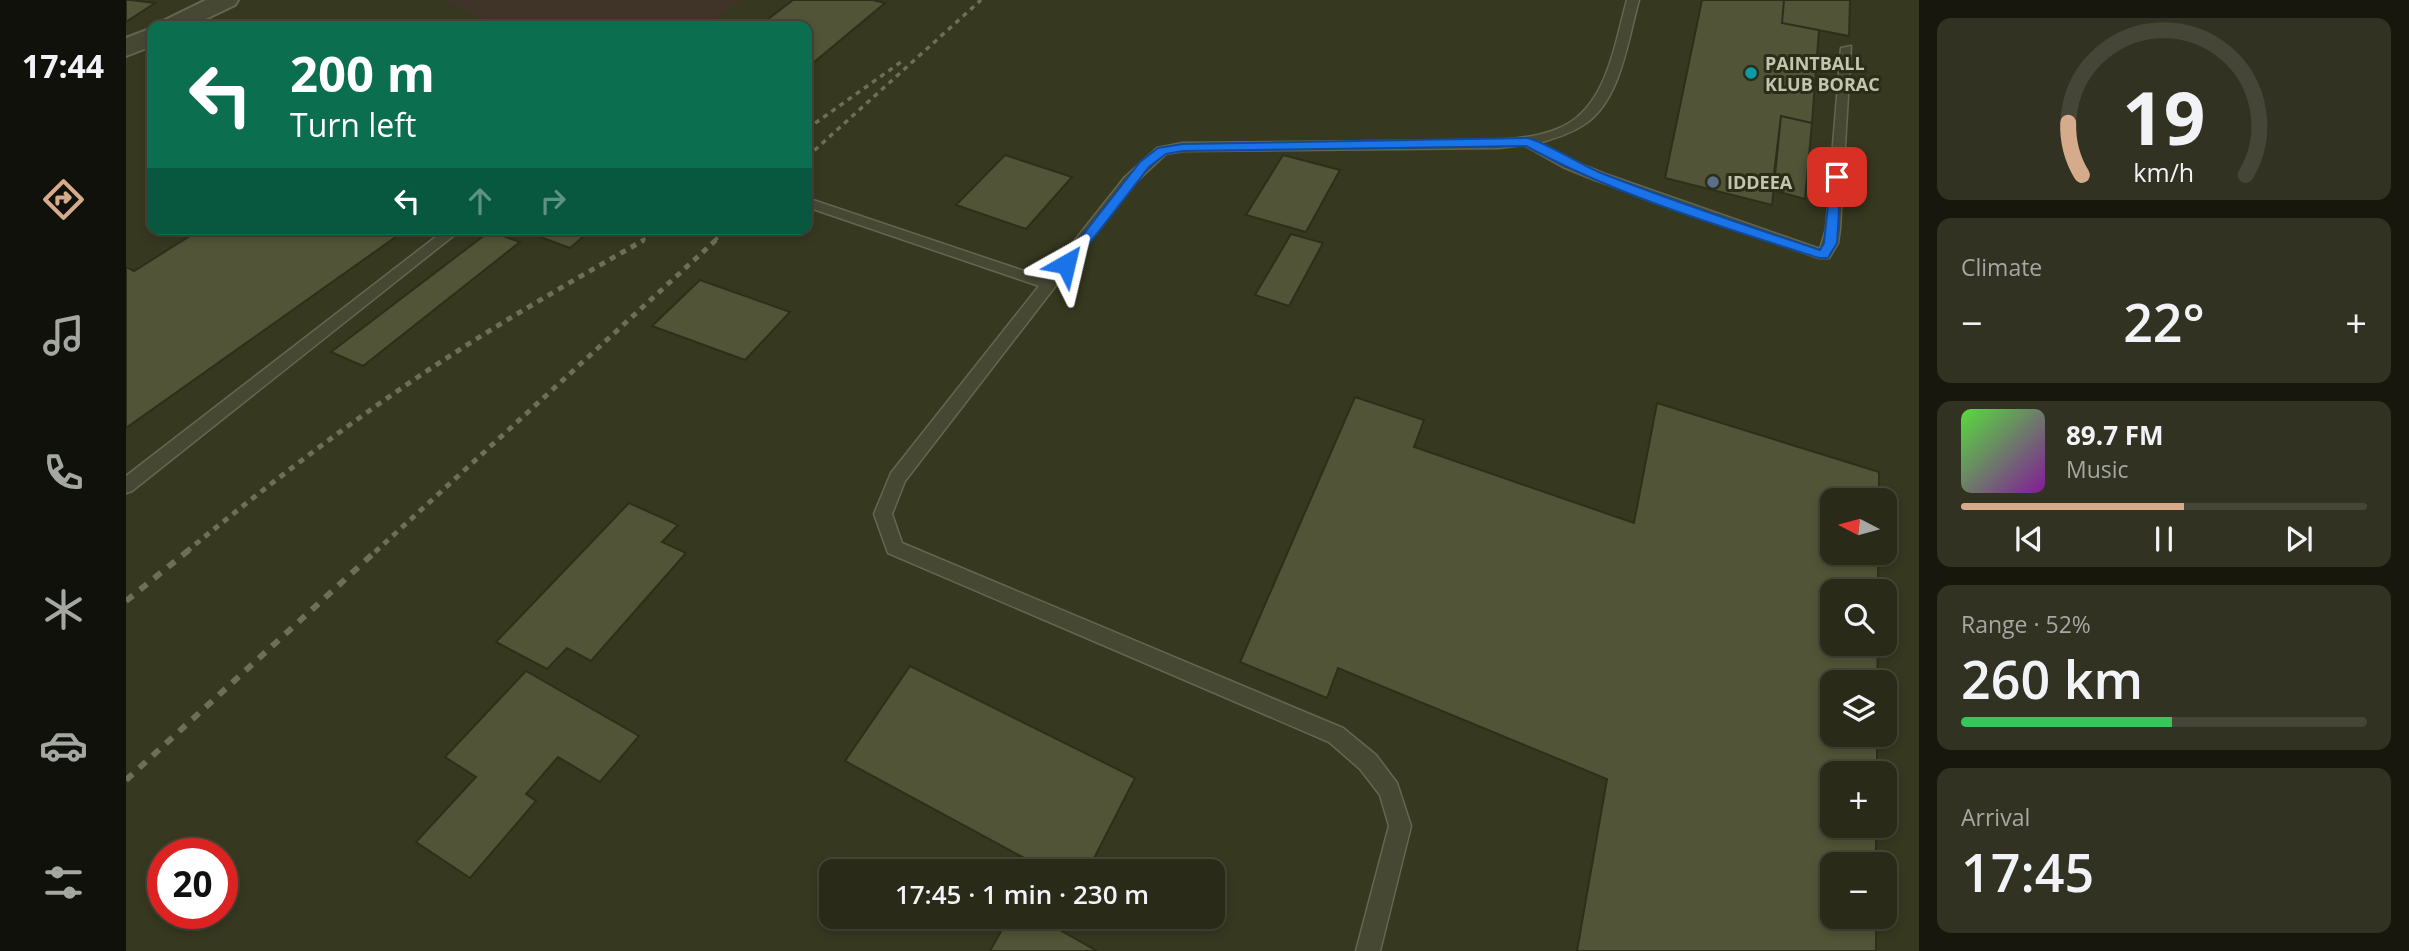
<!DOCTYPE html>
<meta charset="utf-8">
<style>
:root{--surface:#292a18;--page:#313221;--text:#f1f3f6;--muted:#a5a7a2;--line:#454637;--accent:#d6ab8b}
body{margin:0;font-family:"Open Sans",sans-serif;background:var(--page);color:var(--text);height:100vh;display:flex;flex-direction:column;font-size:26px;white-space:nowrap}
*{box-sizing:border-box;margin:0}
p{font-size:23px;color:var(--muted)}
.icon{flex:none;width:38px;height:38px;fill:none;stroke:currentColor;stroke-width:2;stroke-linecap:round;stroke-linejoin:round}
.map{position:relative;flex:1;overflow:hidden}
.details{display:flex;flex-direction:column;gap:18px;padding:18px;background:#17170d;width:490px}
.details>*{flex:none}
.hud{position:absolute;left:21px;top:21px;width:665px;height:214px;border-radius:14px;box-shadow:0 4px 10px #0003,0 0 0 2px var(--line);background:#0b6e4f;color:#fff;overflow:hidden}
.needle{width:46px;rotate:276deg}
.controls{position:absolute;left:1694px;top:488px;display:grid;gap:14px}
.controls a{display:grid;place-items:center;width:77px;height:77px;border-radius:14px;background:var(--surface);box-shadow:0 4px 10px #0003,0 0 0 2px var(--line);font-size:35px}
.speed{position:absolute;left:21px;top:838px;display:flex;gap:14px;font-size:35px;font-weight:700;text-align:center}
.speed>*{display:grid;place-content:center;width:91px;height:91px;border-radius:50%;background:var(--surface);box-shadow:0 4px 10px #0003,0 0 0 2px var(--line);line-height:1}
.speed .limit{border:10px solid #d22;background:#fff;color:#111}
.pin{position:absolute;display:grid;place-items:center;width:60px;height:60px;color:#fff;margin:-30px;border-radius:14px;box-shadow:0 4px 10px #0006}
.me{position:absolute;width:77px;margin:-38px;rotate:37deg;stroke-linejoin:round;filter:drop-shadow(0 0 5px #0008)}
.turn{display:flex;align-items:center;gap:24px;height:147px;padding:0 28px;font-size:32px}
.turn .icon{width:91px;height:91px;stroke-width:2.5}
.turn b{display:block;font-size:49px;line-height:60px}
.lanes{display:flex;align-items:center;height:66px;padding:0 28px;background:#0003;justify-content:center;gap:35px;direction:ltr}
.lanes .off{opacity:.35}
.big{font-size:52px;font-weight:600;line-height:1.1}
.details .widget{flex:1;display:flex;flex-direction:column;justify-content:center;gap:10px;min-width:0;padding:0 24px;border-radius:14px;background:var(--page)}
.details .dial{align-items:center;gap:0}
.dial svg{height:182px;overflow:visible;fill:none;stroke:var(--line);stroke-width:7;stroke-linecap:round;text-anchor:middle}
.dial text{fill:var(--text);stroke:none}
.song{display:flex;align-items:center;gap:21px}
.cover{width:84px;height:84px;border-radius:10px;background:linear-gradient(135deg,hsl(110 70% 55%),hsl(290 70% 35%))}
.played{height:7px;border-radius:4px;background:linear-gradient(90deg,var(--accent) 55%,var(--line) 55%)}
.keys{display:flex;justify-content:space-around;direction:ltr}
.heat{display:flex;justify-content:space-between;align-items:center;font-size:38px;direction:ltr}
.charge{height:10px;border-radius:5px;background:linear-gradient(90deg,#34c759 52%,var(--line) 0)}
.trip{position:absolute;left:693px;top:859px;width:406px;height:70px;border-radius:14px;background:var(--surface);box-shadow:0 4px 10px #0003,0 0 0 2px var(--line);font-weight:600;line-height:70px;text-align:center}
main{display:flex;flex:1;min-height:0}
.menu{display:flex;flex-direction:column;width:126px;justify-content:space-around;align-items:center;background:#10110a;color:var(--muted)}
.menu .icon{width:49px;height:49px}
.menu .current{color:var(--accent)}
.menu b{font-size:32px;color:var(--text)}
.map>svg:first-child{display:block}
.green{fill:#403429}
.building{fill:#525437;stroke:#2e2f1b;stroke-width:2}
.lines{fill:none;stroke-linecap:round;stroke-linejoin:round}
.service-casing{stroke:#656651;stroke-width:3}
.tertiary-casing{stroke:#656651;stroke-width:4}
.service{fill:#474834;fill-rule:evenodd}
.tertiary{fill:#474834;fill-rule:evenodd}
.rail-far2{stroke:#6e7056;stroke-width:3.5;stroke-dasharray:5 5;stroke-linecap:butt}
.rail-far1{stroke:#6e7056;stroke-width:5;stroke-dasharray:6 6;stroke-linecap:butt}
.rail{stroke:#6e7056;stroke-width:6;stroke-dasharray:9 9;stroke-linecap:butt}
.route{fill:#1a73e8;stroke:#114b97;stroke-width:2}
.culture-dot{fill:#0f9aa8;stroke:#2c2d19;stroke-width:2.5}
.service-dot{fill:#5c6f8a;stroke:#2c2d19;stroke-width:2.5}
.labels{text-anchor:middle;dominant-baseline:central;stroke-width:6;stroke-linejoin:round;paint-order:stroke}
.far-poi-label{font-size:18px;font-weight:bold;fill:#c3c5ae;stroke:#2c2d19;text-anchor:start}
</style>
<main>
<nav class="menu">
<b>17:44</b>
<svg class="icon current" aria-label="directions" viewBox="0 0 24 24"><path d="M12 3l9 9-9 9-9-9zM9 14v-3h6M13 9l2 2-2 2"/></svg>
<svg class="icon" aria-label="music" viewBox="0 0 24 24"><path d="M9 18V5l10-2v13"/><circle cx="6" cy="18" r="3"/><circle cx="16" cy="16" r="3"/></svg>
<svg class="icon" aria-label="phone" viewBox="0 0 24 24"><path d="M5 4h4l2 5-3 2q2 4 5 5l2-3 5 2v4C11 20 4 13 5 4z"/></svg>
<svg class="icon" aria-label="climate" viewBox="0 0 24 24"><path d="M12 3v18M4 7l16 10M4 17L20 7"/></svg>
<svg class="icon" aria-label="car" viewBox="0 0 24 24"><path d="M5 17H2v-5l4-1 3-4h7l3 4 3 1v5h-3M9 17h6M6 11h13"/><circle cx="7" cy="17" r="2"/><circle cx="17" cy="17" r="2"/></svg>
<svg class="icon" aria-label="filters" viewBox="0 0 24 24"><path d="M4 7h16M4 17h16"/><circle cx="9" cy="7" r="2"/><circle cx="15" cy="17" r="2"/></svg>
</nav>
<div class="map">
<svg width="1793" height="951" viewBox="0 0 1793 951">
<rect width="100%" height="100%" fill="#373820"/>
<path class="green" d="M317 0H615L580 26H370Z"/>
<path class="building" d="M0 0H5L29 3 0 22Z
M667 0H747L759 3 681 68V26H633Z
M1576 0H1658L1656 23 1693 30 1686 123 1655 116 1646 205 1539 178Z
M1658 0H1724L1723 36 1656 23Z
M1655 116 1686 123 1679 199 1646 190Z
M879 155 946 177 900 229 830 205Z
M1157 155 1214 170 1180 232 1120 215Z
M75 229H281L0 428V267L8 271Z
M411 229H466L444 248 406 234Z
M364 231 394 242 237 366 205 352Z
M1165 234 1197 243 1163 306 1129 295Z
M574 280 664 312 619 360 526 326Z
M1229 397 1298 420 1288 447 1508 523 1531 403 1753 472V500H1706V553H1752V592H1706V644H1752L1751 682H1706V735H1751V774H1706V826H1750V864H1706V917H1750V951H1451L1481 779 1212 668 1201 698 1114 662Z
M503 503 552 525 536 542 560 553 465 661 441 648 421 669 370 642Z
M784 666 1009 778 961 872H907L911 865 719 761Z
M400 671 513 736 474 782 432 757 400 794 410 801 344 878 290 842 350 777 319 757Z
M883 917H939L932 929 971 951H864Z"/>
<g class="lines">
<g class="service-casing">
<path id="service" d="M1501 0H1513C1502 39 1495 100 1459 124 1444 134 1429 138 1413 143L1447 161 1479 174 1694 249 1700 229 1715 48 1725 46 1714 229 1712 243 1703 258H1693L1469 180 1437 167 1398 145 1372 148 1057 151 1040 154 1009 183 779 481 766 514 776 543 1217 728 1250 755 1271 783 1285 826 1254 951H1230L1263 826 1254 795 1234 769 1203 742 762 553 748 514 765 473 913 286 681 207V198L919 278 999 177 1031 148 1057 143 1372 140C1392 138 1412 137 1431 129 1481 110 1488 45 1501 0Z
M320 229H336L6 491 0 493V476Z"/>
</g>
<g class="tertiary-casing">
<path id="tertiary" d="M80 0H112L109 5 65 26H33L37 21Z
M26 28V46L0 56V38Z"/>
</g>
<use href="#service" class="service"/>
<use href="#tertiary" class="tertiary"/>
<path class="rail-far2" d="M681 129 775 62
M681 157 855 0
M515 241 536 229
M588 241 601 229"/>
<path class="rail-far1" d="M60 552C133 492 208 434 286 381 361 330 439 285 518 240
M249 552 590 240"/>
<path class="rail" d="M0 601 63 550
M0 780 251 550"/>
</g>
<path class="route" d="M1402 138C1425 145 1451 163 1475 173 1547 201 1621 226 1694 250L1698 243 1705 177 1715 175 1711 243 1702 258H1693C1594 226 1491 196 1400 146L1057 151 1040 154 1023 167 945 267H936L934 264 1014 162 1032 148 1057 144Z"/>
<circle class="culture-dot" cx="1625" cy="73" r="7"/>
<circle class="service-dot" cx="1587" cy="182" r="7"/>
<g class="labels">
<g class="far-poi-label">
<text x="1639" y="63">PAINTBALL<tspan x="1639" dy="21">KLUB BORAC</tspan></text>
<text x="1601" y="182">IDDEEA</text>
</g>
</g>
</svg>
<div class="controls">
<a><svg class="needle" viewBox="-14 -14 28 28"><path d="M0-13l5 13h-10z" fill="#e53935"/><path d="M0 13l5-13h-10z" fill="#a5a7a2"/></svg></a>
<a><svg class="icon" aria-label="search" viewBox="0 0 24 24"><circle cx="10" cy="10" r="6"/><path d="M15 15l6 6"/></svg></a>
<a><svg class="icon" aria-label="layers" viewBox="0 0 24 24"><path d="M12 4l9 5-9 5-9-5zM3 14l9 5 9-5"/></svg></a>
<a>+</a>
<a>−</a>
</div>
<div class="speed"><div class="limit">20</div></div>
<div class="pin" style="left:1711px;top:177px;background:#d93025"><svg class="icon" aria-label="arrive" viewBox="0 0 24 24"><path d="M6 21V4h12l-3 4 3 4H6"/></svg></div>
<svg class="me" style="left:940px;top:264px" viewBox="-20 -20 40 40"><path d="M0-17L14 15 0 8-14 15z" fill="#1a73e8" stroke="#fff" stroke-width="4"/></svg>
<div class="trip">17:45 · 1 min · 230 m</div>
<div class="hud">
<div class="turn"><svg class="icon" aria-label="left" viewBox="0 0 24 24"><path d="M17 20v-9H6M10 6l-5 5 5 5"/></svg><div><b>200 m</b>Turn left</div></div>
<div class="lanes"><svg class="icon" aria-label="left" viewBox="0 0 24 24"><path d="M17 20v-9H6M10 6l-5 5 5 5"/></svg><svg class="icon off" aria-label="ahead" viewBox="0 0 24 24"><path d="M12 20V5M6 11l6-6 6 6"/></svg><svg class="icon off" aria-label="right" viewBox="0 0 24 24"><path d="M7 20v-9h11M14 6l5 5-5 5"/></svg></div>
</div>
</div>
<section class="details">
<div class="widget dial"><svg viewBox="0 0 100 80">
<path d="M14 69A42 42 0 1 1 86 69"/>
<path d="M14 69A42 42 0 0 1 8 46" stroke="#d6ab8b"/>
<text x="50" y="56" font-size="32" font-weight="700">19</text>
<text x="50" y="72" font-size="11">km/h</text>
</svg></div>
<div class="widget"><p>Climate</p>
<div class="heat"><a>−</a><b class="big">22°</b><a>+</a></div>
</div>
<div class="widget">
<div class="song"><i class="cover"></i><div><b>89.7 FM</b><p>Music</p></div></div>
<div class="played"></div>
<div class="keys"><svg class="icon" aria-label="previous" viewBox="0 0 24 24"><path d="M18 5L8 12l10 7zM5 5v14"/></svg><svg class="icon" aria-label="pause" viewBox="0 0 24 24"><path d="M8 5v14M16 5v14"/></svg><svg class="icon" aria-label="next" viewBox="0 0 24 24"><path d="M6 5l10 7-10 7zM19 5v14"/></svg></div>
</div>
<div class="widget"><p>Range · 52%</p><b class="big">260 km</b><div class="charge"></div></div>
<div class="widget"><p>Arrival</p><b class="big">17:45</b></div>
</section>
</main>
